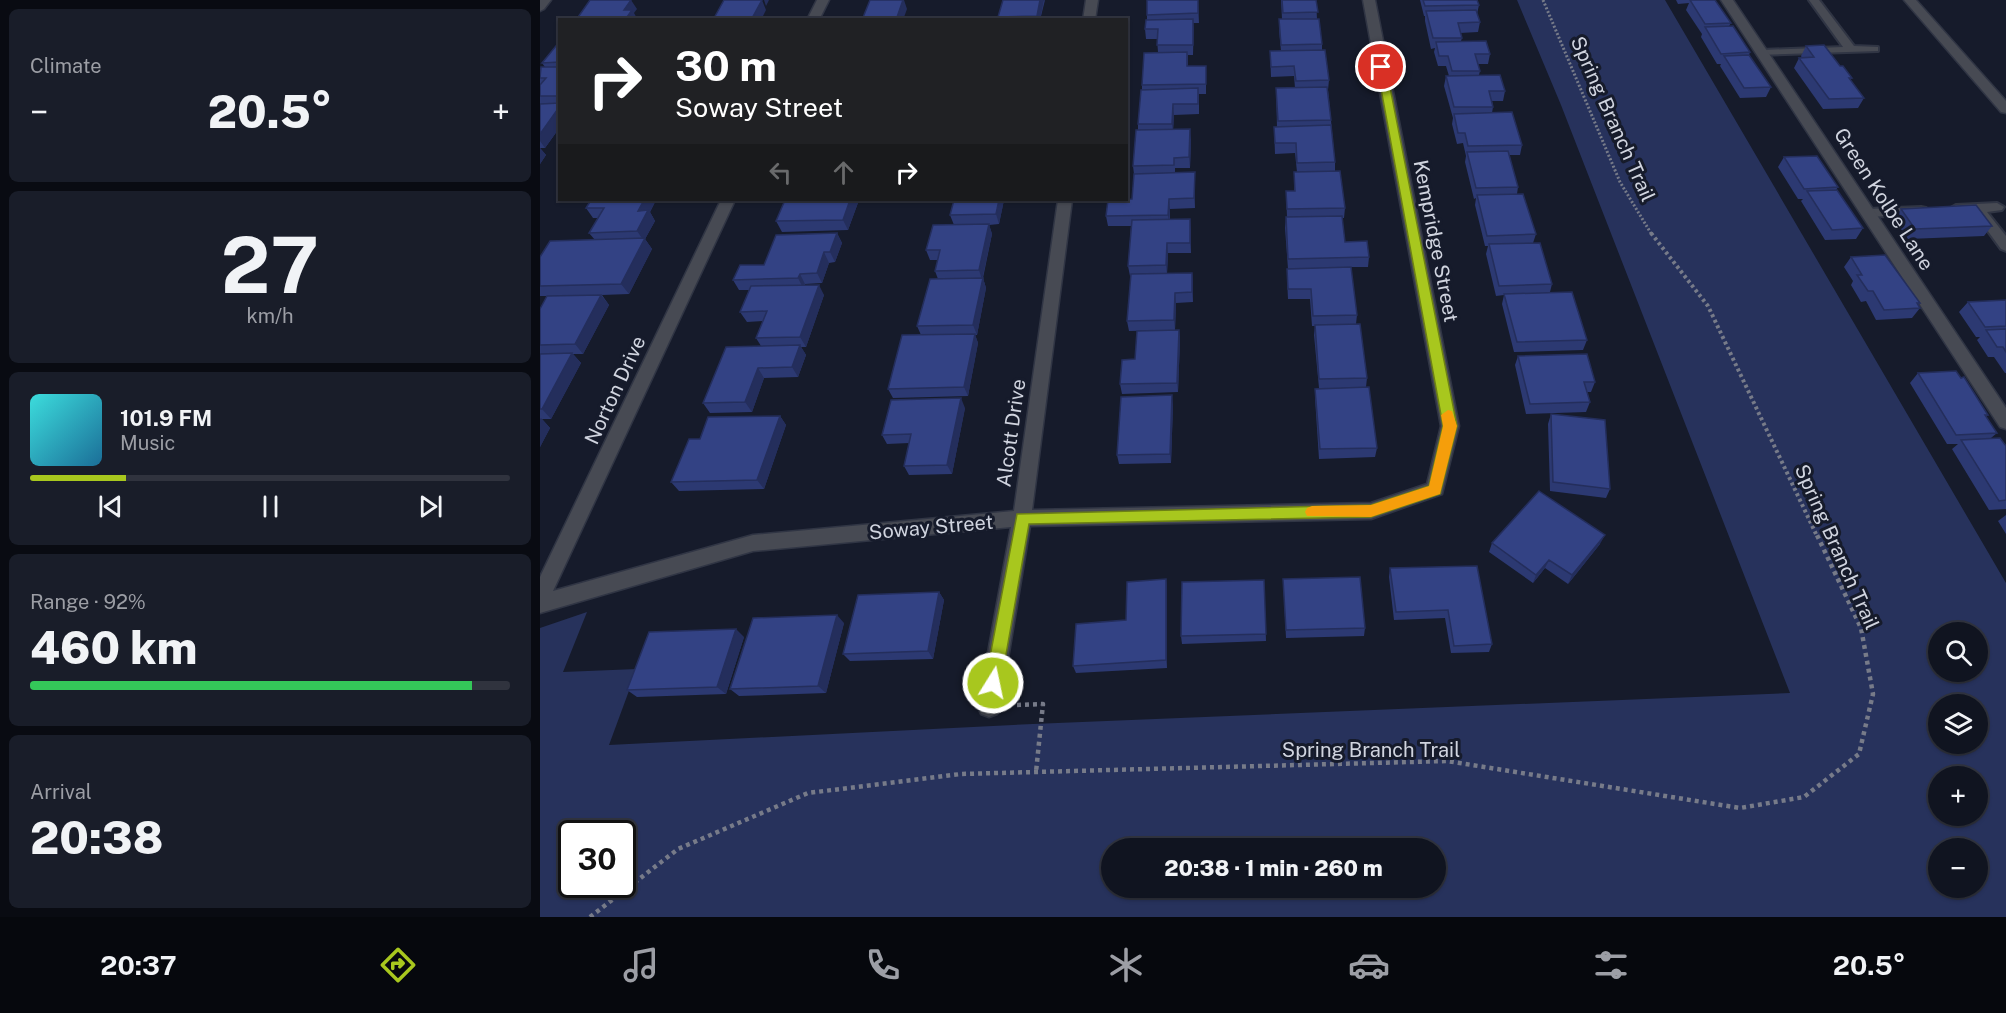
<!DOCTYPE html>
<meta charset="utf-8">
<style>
:root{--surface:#101420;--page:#191d29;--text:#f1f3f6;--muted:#9c9ea5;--line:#30333e;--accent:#a8c71e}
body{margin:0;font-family:"Public Sans",sans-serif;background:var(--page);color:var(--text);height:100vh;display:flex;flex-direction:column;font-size:22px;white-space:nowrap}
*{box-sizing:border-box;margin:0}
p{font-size:20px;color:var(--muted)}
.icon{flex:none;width:33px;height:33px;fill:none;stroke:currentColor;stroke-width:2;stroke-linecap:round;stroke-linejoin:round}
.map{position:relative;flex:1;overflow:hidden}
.panel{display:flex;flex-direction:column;gap:9px;padding:9px;background:#090b12;width:540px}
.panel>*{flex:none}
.guide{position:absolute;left:18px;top:18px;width:570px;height:183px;border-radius:0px;box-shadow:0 2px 4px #0004,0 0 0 2px var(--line);background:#202124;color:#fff;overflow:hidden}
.fabs{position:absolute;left:1388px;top:622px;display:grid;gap:12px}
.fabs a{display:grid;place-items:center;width:60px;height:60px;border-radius:50%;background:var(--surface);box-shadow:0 2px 4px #0004,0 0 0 2px var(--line);font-size:30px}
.speed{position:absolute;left:18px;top:820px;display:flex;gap:12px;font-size:30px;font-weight:700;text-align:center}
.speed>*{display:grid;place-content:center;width:78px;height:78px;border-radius:50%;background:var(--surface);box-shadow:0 2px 4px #0004,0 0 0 2px var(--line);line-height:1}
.speed .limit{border:3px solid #111;border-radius:9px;background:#fff;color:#111}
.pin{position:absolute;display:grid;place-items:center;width:51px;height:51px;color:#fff;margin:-26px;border:3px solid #fff;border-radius:50%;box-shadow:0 2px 6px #0007}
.me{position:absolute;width:66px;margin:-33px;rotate:10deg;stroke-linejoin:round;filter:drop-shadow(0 0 4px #0008)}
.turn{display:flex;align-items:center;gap:21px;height:126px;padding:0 18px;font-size:27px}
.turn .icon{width:78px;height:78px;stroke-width:2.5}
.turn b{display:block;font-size:42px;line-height:51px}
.lanes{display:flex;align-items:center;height:57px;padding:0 18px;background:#0003;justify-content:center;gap:30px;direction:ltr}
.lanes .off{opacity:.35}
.big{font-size:45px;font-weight:800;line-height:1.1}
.panel .tile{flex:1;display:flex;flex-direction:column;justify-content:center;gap:9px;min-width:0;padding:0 21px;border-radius:9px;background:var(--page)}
.panel .dial{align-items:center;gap:0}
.dial b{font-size:78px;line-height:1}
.song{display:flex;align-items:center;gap:18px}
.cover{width:72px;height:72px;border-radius:9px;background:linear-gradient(135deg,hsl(180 70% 55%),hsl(200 70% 35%))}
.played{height:6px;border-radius:3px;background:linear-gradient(90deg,var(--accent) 20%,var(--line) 20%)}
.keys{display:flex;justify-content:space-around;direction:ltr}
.heat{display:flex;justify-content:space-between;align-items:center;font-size:33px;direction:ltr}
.charge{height:9px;border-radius:4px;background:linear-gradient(90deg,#34c759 92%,var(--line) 0)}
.trip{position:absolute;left:561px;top:838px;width:345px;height:60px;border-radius:30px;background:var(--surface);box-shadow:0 2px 4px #0004,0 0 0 2px var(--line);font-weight:800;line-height:60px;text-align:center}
.tab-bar{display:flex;height:96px;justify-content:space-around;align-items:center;background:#06080d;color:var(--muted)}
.tab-bar .icon{width:42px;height:42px}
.tab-bar .active{color:var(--accent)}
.tab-bar b{font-size:27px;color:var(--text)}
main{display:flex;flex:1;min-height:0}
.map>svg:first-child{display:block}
.green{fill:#27325c;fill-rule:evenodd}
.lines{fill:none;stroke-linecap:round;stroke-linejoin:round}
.service-casing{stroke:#303544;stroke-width:4}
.minor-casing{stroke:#303544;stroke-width:3}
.tertiary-casing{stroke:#303544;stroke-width:3}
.path-far2{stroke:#777b89;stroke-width:3;stroke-dasharray:2 2;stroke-linecap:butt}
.path-far1{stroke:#777b89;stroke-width:4;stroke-dasharray:3 3;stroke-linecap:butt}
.path{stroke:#777b89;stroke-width:4.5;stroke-dasharray:4 4;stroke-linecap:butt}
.service{fill:#474a53;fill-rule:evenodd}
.minor{fill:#474a53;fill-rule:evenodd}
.tertiary{fill:#474a53;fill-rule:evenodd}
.wall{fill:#2c3972}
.shaded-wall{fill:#242e5c}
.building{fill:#334284;stroke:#242e5c;stroke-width:1.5}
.route{fill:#a8c71e;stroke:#6d8114;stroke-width:1.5}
.slow{fill:#f59e0b}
.labels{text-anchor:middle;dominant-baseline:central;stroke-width:6;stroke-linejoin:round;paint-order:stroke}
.street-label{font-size:20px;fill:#d0d4df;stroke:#161b2b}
</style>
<main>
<section class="panel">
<div class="tile"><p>Climate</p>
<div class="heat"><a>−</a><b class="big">20.5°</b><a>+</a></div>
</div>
<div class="tile dial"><b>27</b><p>km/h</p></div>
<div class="tile">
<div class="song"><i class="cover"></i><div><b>101.9 FM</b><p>Music</p></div></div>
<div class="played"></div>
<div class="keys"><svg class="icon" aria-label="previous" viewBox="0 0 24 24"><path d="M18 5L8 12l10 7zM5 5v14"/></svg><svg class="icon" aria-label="pause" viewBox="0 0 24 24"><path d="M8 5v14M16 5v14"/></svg><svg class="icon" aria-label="next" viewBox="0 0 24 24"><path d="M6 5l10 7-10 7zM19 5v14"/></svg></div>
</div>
<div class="tile"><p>Range · 92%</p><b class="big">460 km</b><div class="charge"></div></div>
<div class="tile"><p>Arrival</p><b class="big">20:38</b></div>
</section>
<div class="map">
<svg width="1466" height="917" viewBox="0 0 1466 917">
<rect width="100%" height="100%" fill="#161b2b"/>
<path class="green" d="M977 0H1125L1466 583V917H0V628L47 612 23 672 97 669 69 745 493 724 1250 693 1021 105ZM1398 633H1437V672H1398ZM1398 705H1437V744H1398ZM1398 777H1437V816H1398ZM32 834H82V885H32ZM572 849H896V888H572ZM1398 849H1437V888H1398Z"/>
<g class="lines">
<g class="service-casing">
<path id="service" d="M1269 0H1279L1314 46 1338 47V51L1218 55V51L1222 50 1303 47Z
M1457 203 1464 207 1462 210 1447 212 1466 236V251L1461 249 1434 212 1416 213 1409 209 1416 205Z
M1381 207 1386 208 1388 211 1386 214 1328 217 1321 213 1328 209Z"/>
</g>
<g class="minor-casing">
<path id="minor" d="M0 0H11L4 9 0 11Z
M277 0H289L279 20H267Z
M546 0H558L555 20H543Z
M823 0H835L919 426 902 494 831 519 490 526 460 707 457 714 449 717 441 714 438 707 471 527 213 551 0 613V577L181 200H195L13 591 213 535 474 511 518 200H532L492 510 831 503 887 484 901 426Z
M1181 0H1193L1466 408V429L1460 427Z"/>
</g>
<g class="tertiary-casing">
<path id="tertiary" d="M1364 0H1376L1466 101V113L1461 112Z"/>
</g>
<path class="path-far2" d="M1003 0 1080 182 1112 235"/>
<path class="path-far1" d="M1111 233 1168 306 1276 534"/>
<path class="path" d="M477 705 503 704 496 772
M50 917 138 849 268 793 421 774 907 761 1200 808 1264 797 1319 754 1333 694 1321 628 1276 533"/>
<use href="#service" class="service"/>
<use href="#minor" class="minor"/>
<use href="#tertiary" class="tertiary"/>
</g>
<path class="wall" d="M505 0 500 20H459L458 17Z
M607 0H658L659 23H653V55H648V66H666V94H659V114L634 115 633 129 651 139 650 168H635V173L655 172V208L630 209V219L651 229V253H628L627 273H652L653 283V302L636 303 635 330 589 331 587 321 591 276H590L588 266 591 226H568L566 216 592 199 594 174 593 166 598 130V124L602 90V85L618 52 617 39H606L605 29 607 20Z
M741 0H776L777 19 782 44V50L789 80 788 90 795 162V171L805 208 804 218H802L805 242 829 257 828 267H811L817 315 816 324 827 378 826 387 837 448 835 457 779 459 775 398V389L779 388 774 335 775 326H772L770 299H748L747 279V269H748L745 228 746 217H747L746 191H754V172H757L755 153 735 154 734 127H737L736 88H755L754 76 731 77 730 51H741L739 29V19H742Z
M880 0H937L939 5 937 14 940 22 938 32 920 33 922 38 921 41 950 54 948 64H938L940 71 939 75 965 91 963 101H952L953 107 952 113 982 145 980 155H969L978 187 977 194 996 234 993 243 1012 284 1010 292 1047 340 1043 350 974 352 962 304 964 295 956 296 946 254 948 246H945L935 205 936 198 934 199 925 162 926 156 923 143 917 144 912 124 913 118 904 86 906 76H909L906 66H898L894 52 895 48 891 49 885 21V16H884Z
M1136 0H1175L1191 23 1189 26 1210 52 1209 55 1231 87 1226 97 1200 98 1180 66 1181 64H1177L1161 37 1162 34 1146 10 1149 3 1138 4Z
M20 41V127L5 148H0L6 155 0 164V68L5 67 2 63Z
M1266 46 1300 66 1312 78 1310 80 1324 98 1318 108 1283 109 1254 68 1259 58H1262L1261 56Z
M1244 157 1298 187 1296 190 1323 228 1316 239 1285 240 1261 201 1263 199H1258L1238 167Z
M116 200 110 212 115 221 105 239 112 249 89 294 62 295 69 305 43 354H33L41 363 11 419H2L10 428 0 447V309L7 296H0V257L55 240 49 233 58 218H53L46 208Z
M319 200 308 230 242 232 236 221Z
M398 200H464L459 224 449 225 452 234 443 278 446 288 437 335H435L438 343 428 396 353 398 348 389 381 335 377 326 398 279 395 271 398 260H390L386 250 414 225 410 215 414 201H399Z
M1361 209 1452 226 1444 236 1368 239 1354 219Z
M297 233 302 243 295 262 289 263 282 283 265 284V285L284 295 266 347H261L266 355 258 377 224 378 212 412 170 413 163 403 221 346 216 338 223 321 207 322 200 312 209 290H199L193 280 224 265Z
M1311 257 1380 303 1378 305 1380 308 1372 318 1336 320 1326 301 1321 302 1311 285 1313 281 1304 267Z
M1466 300V373H1465L1454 357H1448L1437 340 1440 337H1436L1419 312 1428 302Z
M639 330 640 340 638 392 582 394 580 384 595 359Z
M978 356 1055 382 1051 392H1047L1050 402 1046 412 986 414 975 365Z
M1378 373 1448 415 1446 417 1457 433 1451 438 1466 446V509L1449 510 1412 449 1418 444H1407L1370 383Z
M633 405 631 463 579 464 577 455Z
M425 408 412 474 369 475 364 466 369 443 347 444 342 435Z
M1011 414 1070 489 1066 498 1010 491 1008 424Z
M240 416 246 425 224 489 139 491 131 482 160 439Z
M1466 515V534L1458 521Z
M952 543 1060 544 1028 584 1005 568 993 583 949 552Z
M937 566 952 644 949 652 911 653 905 618 854 620 849 577 850 568Z
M626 579 627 588V668L536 673 533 666 586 620Z
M743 579 825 628 824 636 746 638Z
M724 580 726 641 642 644 641 636Z
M399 592 404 600 393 659 310 661 303 654Z
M304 623 286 693 199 696 190 689Z
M204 637 186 694 97 697 87 690Z"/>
<path class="shaded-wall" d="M91 0 97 9 94 13 98 20H85L84 10Z
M222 0 226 10 221 20H211Z
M224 0H229L226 6Z
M363 0H364L367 9 363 20H356Z
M500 0H504L500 20H498L497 16Z
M653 19 654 29 653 55Z
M633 104 634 115 633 134 632 124Z
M20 106V127L5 148 0 141V134Z
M650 129 651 139 650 168 649 157Z
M0 148 6 155 0 164Z
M655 172V208L654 198Z
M629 199 630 209 629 225 628 215Z
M104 200H116L110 212 115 221 105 239 112 249 89 294 81 284 104 241 97 231 98 211Z
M310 200H319L308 230 303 220Z
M459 200H464L459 224 456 214Z
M650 219 651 229V253L650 243Z
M449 224 452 234 442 280 439 270Z
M297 233 302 243 295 262 290 252Z
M627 243 628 253 627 275 626 265Z
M284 252 289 263 282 283 277 273Z
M652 273 653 283V302L652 292Z
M260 274 265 284 263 288 258 278Z
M443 278 446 288 437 335 433 325Z
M279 285 284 295 266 347 260 337Z
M635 293 636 303 635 330 634 320Z
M61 295 69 305 43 354 35 344Z
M639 330 640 340 638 392 637 383Z
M435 334 438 343 428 396 424 387Z
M260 345 266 355 258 377 252 367Z
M32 353 41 363 11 419 2 409Z
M218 368 224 378 212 412 205 402Z
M632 395 633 405 631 463 630 454Z
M421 398 425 408 412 474 407 465Z
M240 416 246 425 224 489 217 480Z
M1 418 10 428 0 447V419Z
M1065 535 1060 544 1028 584 1032 575Z
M1009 560 1005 568 993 583 996 575Z
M626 579 627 588V668L626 660Z
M399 592 404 600 393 659 388 651Z
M297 615 304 623 286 693 278 686Z
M196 629 204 637 186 694 177 687Z"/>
<path class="building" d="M50 0H91L84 10H92L85 20H36Z
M184 0H222L211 20H173Z
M330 0H363L356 20H322Z
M463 0H500L497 16 458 17Z
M607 0H658V13L607 15Z
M742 0H776L778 12 743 13Z
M883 0H937L939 5 885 6Z
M1150 0H1175L1191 23 1165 24Z
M936 10 940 22 918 23 922 38H893L886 11Z
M653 19V45H617L618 29H605L606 20Z
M739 19H779L782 44 741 45Z
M1193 26 1210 52 1181 54 1165 27Z
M20 41V62L2 63Z
M946 41 950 54H935L940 71H912L908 56H899L896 42Z
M1284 45 1300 66H1303L1312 78H1309L1324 98 1289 99 1259 58 1274 57 1266 46Z
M785 50 789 80 756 81 754 66 731 67 730 51Z
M647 52V66H666V84L602 85 604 53Z
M1209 55 1231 87 1204 88 1184 56Z
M1 67H20V96H0V85L6 78H0Z
M960 75 965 91H949L953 107H914L906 76Z
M787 87 791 120 738 121 736 88Z
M658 88V104H633L632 124H598L601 90Z
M20 103V106L0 134V104Z
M972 112 982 145 928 146 925 133H918L914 114Z
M791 125 795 162 757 163 756 143H735L734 127Z
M650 129 649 157 634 158V165L593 166 596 130Z
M968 151 978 187 936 188 927 152Z
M1277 156 1298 187 1264 189 1244 157Z
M800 171 805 208 747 209 746 191H755L754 172Z
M655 172 654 198 629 199 628 215 566 216 568 200 592 199 594 174Z
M1297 190 1323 228 1292 230 1267 191Z
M983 194 996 234 947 236 937 195Z
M51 200H104L98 211 108 210 97 231 49 233 64 208H46Z
M245 200H310L303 220 236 221Z
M414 200H459L456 214 410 215Z
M1436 205 1452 226 1375 229 1361 209Z
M802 216 805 242 827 241 829 257 748 259 746 217Z
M650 219V243H627L626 265 588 266 592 220Z
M449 224 439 270 395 271 400 250H386L393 225Z
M297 233 290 252H284L277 273 260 274 258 278 193 280 200 265H224L236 235Z
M105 238 81 284 0 286V257L10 241Z
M1000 243 1012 284 959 286 949 244Z
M1345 255 1380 303H1377L1380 308 1344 310 1333 291H1328L1317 275H1322L1311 257Z
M811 267 817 315 773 316 771 289H748L747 269Z
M652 273V292L635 293 634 320 587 321 591 274Z
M443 278 433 325 377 326 390 279Z
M279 285 260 337 216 338 227 311 200 312 211 286Z
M1032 292 1047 340 977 342 964 294Z
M61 295 35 344 0 345V309L7 296Z
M1466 300V326L1445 327 1428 302Z
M820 324 827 378 779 379 775 325Z
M1466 329V352L1463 347H1457L1446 330Z
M639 330 637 383 580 384 582 360 595 359 597 331Z
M435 334 424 387 348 389 362 335Z
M260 345 252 367 218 368 205 402 163 403 186 347Z
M32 353 2 409H0V354Z
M1047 354 1055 382H1044L1050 402 990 404 978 356Z
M1416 371 1421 378 1424 377 1448 415H1445L1457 433 1416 435 1378 373Z
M829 387 837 448 780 449 775 389Z
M632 395 630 454 577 455 581 397Z
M421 398 407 465 364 466 371 434 342 435 351 400Z
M1011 414 1065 420 1070 489 1013 482Z
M240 416 217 480 131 482 149 439H160L168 417Z
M1460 438 1466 446V500L1459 501 1421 440Z
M999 491 1065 535 1032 575 1009 560 996 575 952 543Z
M937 566 952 644 914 646 908 610 856 612 850 568Z
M820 577 825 628 746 630 743 579Z
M626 579V660L533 666 536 624 586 620 587 582Z
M724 580 726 634 641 636 642 582Z
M399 592 388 651 303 654 318 595Z
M297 615 278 686 190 689 213 618Z
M196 629 177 687 87 690 109 632Z"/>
<path class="route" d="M841 64 846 67 917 426 900 494 831 517 489 524 461 683 459 688 453 691 447 688 445 683 477 514 831 505 889 486 903 426 837 67Z"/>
<path class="slow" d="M908 410 912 411 917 426 900 494 831 517 767 516 765 512 767 508 772 506 831 505 889 486 903 426 901 415Z"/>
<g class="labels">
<g class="street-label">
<text transform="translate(1073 119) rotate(66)">Spring Branch Trail</text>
<text transform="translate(1344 199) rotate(57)">Green Kolbe Lane</text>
<text transform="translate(896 241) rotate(79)">Kempridge Street</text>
<text transform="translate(75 390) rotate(-65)">Norton Drive</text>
<text transform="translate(471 433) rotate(-82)">Alcott Drive</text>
<text transform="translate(391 527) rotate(-5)">Soway Street</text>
<text transform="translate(1297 547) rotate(66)">Spring Branch Trail</text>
<text x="831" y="750">Spring Branch Trail</text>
</g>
</g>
</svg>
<div class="fabs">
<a><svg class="icon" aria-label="search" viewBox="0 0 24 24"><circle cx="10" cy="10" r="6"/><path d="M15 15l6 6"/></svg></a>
<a><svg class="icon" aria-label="layers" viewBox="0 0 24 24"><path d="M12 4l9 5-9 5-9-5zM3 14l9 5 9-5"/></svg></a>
<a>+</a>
<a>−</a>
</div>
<div class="speed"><div class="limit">30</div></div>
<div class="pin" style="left:841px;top:67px;background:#d93025"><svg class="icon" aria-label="arrive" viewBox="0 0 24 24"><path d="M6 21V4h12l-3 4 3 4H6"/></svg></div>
<svg class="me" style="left:453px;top:683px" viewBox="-20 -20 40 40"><circle r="17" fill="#a8c71e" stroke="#fff" stroke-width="3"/><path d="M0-11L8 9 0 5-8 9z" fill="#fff"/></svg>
<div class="trip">20:38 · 1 min · 260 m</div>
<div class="guide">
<div class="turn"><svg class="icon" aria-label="right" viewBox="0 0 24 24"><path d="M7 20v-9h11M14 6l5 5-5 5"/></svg><div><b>30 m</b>Soway Street</div></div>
<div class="lanes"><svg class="icon off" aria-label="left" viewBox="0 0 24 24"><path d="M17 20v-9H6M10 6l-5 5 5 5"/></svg><svg class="icon off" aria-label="ahead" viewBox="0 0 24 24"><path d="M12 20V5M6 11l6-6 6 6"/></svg><svg class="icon" aria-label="right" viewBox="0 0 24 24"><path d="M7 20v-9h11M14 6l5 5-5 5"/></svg></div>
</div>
</div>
</main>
<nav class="tab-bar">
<b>20:37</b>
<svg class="icon active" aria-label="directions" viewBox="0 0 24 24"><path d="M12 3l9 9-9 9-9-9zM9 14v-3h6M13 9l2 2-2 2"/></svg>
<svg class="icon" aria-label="music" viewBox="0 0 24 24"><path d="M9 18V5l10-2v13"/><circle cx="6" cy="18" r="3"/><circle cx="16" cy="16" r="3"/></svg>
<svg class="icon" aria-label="phone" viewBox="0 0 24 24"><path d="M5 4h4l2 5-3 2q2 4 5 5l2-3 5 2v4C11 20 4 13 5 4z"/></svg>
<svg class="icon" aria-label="climate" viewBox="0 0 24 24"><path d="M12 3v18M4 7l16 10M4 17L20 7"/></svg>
<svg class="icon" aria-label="car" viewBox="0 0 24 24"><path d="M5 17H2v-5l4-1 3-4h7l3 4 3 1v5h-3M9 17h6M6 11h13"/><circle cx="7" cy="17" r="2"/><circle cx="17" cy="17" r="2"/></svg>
<svg class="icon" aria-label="filters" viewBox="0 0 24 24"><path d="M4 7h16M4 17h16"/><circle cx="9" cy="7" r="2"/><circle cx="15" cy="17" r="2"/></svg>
<b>20.5°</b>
</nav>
